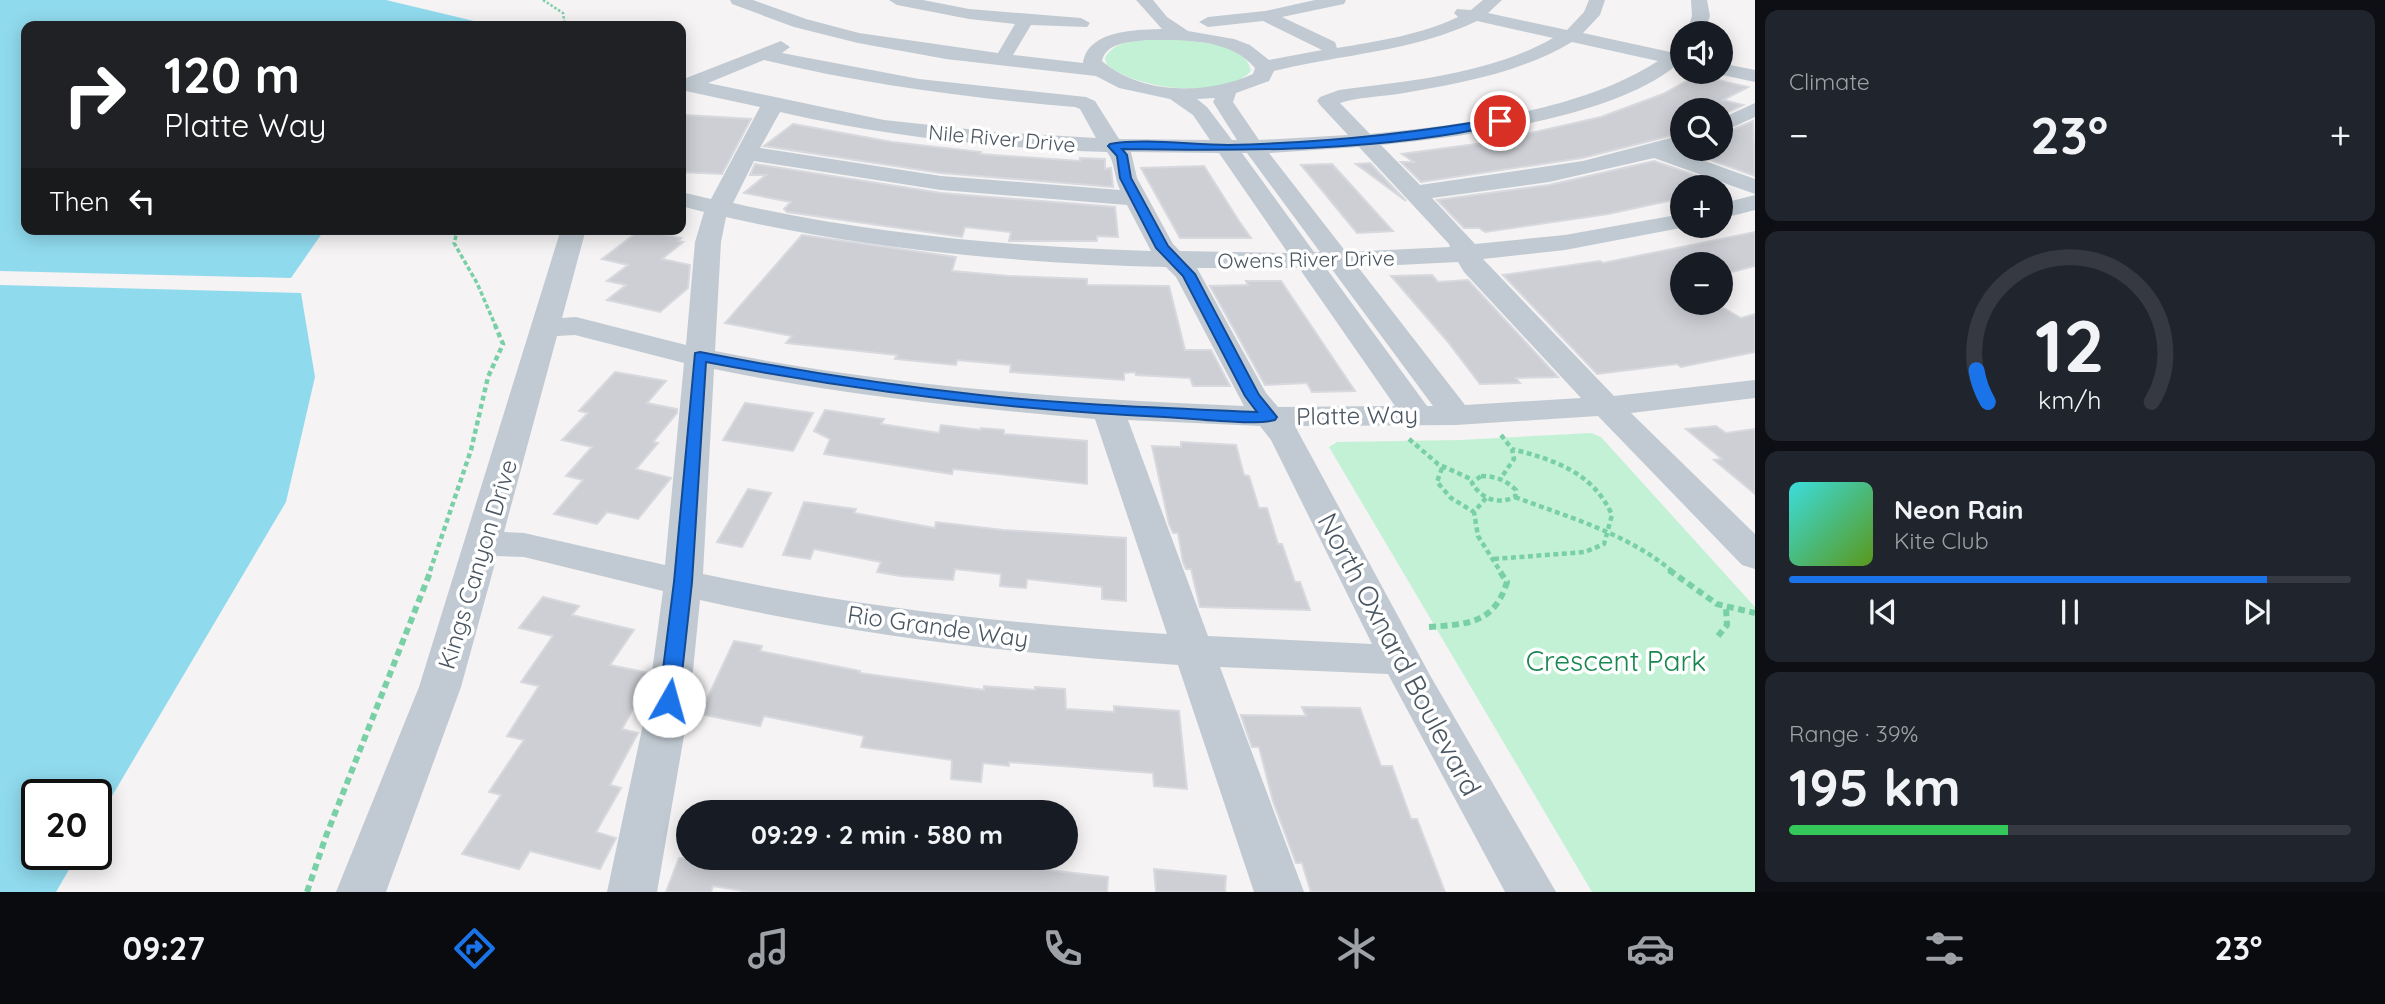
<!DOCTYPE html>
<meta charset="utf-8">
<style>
:root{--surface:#171b24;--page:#20242c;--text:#f1f3f6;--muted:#9ea1a6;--line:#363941;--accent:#1a73e8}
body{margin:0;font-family:Quicksand,sans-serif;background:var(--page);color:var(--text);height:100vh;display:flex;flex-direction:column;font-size:26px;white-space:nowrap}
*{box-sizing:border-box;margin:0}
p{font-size:23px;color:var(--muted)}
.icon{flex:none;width:38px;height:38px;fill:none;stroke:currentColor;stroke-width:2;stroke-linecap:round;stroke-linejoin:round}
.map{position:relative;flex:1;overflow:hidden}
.side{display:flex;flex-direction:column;gap:10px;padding:10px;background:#0d0f14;width:630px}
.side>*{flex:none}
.hud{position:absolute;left:21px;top:21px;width:665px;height:214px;border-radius:14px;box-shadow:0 4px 18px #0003;background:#202124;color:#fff;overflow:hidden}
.tools{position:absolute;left:1670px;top:21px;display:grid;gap:14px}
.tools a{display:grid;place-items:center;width:63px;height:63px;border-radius:50%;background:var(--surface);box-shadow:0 4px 18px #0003;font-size:35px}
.speed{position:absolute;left:21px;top:779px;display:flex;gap:14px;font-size:35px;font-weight:700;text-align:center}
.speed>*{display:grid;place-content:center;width:91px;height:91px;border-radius:50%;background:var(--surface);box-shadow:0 4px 18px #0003;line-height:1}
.speed .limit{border:4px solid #111;border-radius:10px;background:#fff;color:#111}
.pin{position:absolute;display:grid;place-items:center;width:60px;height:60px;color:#fff;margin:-30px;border:4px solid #fff;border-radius:50%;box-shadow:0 2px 7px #0007}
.me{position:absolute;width:77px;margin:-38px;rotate:7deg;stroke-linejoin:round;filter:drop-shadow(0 0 5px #0008)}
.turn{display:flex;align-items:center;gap:24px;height:147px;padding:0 28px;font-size:32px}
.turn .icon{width:91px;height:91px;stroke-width:2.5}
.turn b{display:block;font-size:49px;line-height:60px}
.then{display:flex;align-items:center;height:66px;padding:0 28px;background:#0003;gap:14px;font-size:26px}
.big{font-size:52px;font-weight:700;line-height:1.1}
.side .widget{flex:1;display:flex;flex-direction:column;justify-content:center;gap:10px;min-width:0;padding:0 24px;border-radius:14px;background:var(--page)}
.side .dial{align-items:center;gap:0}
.dial svg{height:182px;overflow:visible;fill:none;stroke:var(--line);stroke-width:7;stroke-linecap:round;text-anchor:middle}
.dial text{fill:var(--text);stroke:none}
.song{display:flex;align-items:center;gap:21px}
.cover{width:84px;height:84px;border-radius:10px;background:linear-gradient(135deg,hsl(180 70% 55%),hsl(90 70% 35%))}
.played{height:7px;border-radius:4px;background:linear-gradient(90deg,var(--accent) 85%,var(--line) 85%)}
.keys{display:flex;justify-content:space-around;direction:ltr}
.heat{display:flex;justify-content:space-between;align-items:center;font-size:38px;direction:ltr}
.charge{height:10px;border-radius:5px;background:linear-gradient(90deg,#34c759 39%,var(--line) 0)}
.trip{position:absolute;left:676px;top:800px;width:402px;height:70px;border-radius:35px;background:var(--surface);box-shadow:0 4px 18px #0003;font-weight:700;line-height:70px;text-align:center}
.tab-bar{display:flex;height:112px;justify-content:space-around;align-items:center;background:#090b0e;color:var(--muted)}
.tab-bar .icon{width:49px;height:49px}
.tab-bar .selected{color:var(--accent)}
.tab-bar b{font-size:32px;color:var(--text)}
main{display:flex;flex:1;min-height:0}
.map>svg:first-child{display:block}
.green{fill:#c3f1d5}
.water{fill:#90daee}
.building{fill:#cdcfd5;stroke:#d7d9de;stroke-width:2}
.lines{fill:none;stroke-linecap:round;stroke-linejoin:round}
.path-far3{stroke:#7ad0a6;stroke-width:2.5;stroke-dasharray:2.5 2;stroke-linecap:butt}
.path-far2{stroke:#7ad0a6;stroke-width:3.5;stroke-dasharray:4.5 2.5;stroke-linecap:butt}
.path-far1{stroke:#7ad0a6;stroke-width:4.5;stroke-dasharray:5 3.5;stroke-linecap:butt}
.path{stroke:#7ad0a6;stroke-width:6;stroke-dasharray:7 4.5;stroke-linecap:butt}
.minor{fill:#c1cad2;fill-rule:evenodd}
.route{fill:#1a73e8;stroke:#114b97;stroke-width:2}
.labels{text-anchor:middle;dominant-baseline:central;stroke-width:7;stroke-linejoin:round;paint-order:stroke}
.far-street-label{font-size:21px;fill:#4a5661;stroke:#fff}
.street-label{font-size:24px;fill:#4a5661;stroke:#fff}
.near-street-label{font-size:28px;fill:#4a5661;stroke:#fff}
.near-park-label{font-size:28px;fill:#17864f;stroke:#fff}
</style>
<main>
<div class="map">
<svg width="1755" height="892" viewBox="0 0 1755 892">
<rect width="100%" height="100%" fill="#f5f3f3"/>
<path class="green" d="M1159 39C1182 40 1247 41 1251 71 1223 101 1136 89 1107 65L1105 58C1114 40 1141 40 1159 39Z
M1591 433 1601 437 1755 607V892H1592L1329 447 1337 442 1460 440Z"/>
<path class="water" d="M0 0H386L478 22 474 26H26V229H325L291 278 0 271Z
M0 285 301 293 315 377 286 502 96 823V794H37V854H78L56 892H0Z"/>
<path class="building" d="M1697 75 1748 87 1723 100 1743 105 1720 116V110H1682V133L1582 158 1421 182 1401 162H1414L1402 154 1491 142 1601 117 1663 94Z
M686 115 751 119 722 174 681 172V123Z
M1753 121 1755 176 1685 151 1686 149H1720V135Z
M793 124 892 142 981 152 980 154 1080 161V158L1105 159V169L1111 168 1113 187 941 173 764 146Z
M1654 161 1726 186 1682 187V198L1608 214 1485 232 1479 228H1464L1437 200 1549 185Z
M1370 163 1406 201 1356 164Z
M755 164 941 193 1115 207 1118 237 1097 236V241H1009L1011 232 965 227 962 237 787 212 784 209 791 202 744 193 766 175H750Z
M1332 164 1393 231 1357 233 1301 165Z
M1204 166 1239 221 1251 238H1180L1141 168Z
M640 230 681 238 678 241 683 242 662 259 690 265 688 288 660 312 607 300 626 285 607 281 628 265 602 259Z
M1755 232V266L1720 275V264H1682V303H1715L1741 318 1755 314V352L1681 367 1677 364 1597 374 1503 275 1600 261 1603 263Z
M802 235 956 257 952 271 1009 276 1087 279V285L1169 286 1185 350H1211L1230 386H1193L1190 378 1136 375 1135 372 1124 373V380L1010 372 1011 365 957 360 956 365 895 359 897 355 786 343 792 336 725 323Z
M1432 275 1438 282 1468 280 1558 377 1516 378 1520 383 1480 384 1448 342 1391 276Z
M1246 281H1281L1355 391 1312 392 1307 383 1265 385 1210 286 1248 285Z
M615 372 666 381 647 403 677 409V413L653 442 658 443 636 469 671 478 638 519 607 512 597 524 554 514 583 480 566 476 592 447 562 440 588 413 579 411Z
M745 403 813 413 793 451 723 440Z
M825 410 884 419 881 424 939 433 941 425 981 430V428L1004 430V434L1087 441V484L953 469 952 474 824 454 830 439 814 431Z
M1716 426 1726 433 1755 429V494L1714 460 1722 459 1686 429Z
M1181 442 1236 445 1244 475 1249 476 1259 508H1267L1278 544H1282L1295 582H1300L1310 610 1200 607 1191 569H1186L1183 562 1178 533H1173L1169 524 1152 446 1181 447Z
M748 489 771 493 742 547 717 542Z
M804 502 856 509 854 513 935 528 936 522 1003 530 1126 538V601L1102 599V587L1027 579 1026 588 1000 586 1001 574 955 569 953 580 900 576 877 572 881 562 814 549 810 559 783 555Z
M543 597 579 606 572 615 634 630 610 665 649 673 648 682 622 729 638 733 610 785 621 788 596 832 616 838 600 869 530 851 519 869 462 854 501 795 489 792 524 740 507 736 539 686 521 682 553 636 519 628Z
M734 641 762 646 760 651 860 671 859 673 984 690V686L1035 690V687L1065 689 1066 709 1114 712V706L1179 711 1187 789 1154 786 1153 773 1009 762V766L983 763 981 782 951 779 952 760 861 747 864 736 764 716 760 726 700 714Z
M1302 707 1360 708 1381 766H1392L1411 819H1417L1445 892H1311L1302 863H1296L1273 801 1259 747H1252L1241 715 1306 716Z
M679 858H1040L1039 869 1108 877 1107 892H749L713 886 711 892H666Z
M1154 869 1226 876 1225 892H1156Z"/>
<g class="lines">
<path class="path-far3" d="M543 0 563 13 565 26"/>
<path class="path-far2" d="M458 229 454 243 477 283 496 327"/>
<path class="path-far1" d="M1501 435 1512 449 1514 459 1501 478
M1409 439 1438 464 1473 480
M1442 468 1437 482 1451 498 1474 512
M1481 476C1495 476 1506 480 1516 490L1515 497C1498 505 1481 499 1472 483Z
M1515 497C1570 518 1626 533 1672 571
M1486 498 1474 512 1478 536 1500 571
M1494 559 1585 552 1604 544 1612 515C1593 472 1554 460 1512 449
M430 571 471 450 488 377 503 344 495 325"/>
<path class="path" d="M1669 570 1717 604 1755 613
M1429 627C1468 624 1494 624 1507 582L1499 570
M1718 636 1727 625 1726 608
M307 892 326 836 431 570"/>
<path class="minor" d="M730 0H753L806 19 859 33 998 53 1015 24 969 19 897 5 889 0H923L969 9 1081 18 1090 23 1087 27 1031 25 1013 55 1083 63C1088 30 1135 30 1162 29L1136 0H1153L1167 17 1188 31 1234 39 1250 45 1269 60 1322 50 1263 21 1208 27 1199 22 1208 17 1265 11 1315 0H1346L1344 4 1282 17 1335 42 1337 48C1379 41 1420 35 1458 17L1454 13 1457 9 1471 10 1483 0H1502L1488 13 1567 30 1584 12 1589 0H1605L1600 15 1583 33 1670 52 1682 46V66L1677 65C1610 119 1466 136 1381 145L1420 185 1583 161 1682 135 1683 149 1677 151 1755 179V194L1654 158 1549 182 1432 198 1475 244 1565 235 1682 214V226H1691L1565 250 1483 259 1614 396 1755 380V398L1631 413 1755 534V569L1742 565 1598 416 1456 425 1295 426 1431 677 1556 892H1505L1388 674 1220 667 1304 892H1254L1178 665C1017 654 858 636 700 600L690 701 657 892H607L648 701 663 591 524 557 497 556 461 687 386 892H336L419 687 561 229H586L562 318 576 317 686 345 695 242 704 212 681 206V192L711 199 760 107 681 90V80L781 41 790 47 782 53 919 79 1086 97 1095 101 1119 139 1210 140 1193 115 1170 99 1119 88 1096 76 946 59 858 43 794 27 732 4ZM1477 21 1553 38C1490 74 1410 81 1339 90L1320 97 1317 101 1320 105 1348 135 1259 140 1233 102 1236 93 1269 81 1274 71C1342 54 1412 52 1477 21ZM1147 40C1183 40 1230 38 1255 68L1253 74C1207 95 1141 95 1102 61 1106 42 1131 42 1147 40ZM1572 42 1658 61C1579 112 1463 124 1370 134L1340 103C1358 97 1379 97 1398 94 1458 84 1520 73 1572 42ZM764 60C867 85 970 98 1075 107L1080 109 1096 138 995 132 884 120 708 83ZM1215 98 1213 102 1237 140H1232L1207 107 1197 99ZM780 112C887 137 997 148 1107 152 1115 161 1114 178 1120 190L941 176 760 148ZM1359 147 1449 244 1450 247 1346 252 1269 153ZM1131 152 1219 153 1288 253 1180 251 1173 244 1137 178ZM1242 153H1247L1320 252H1314ZM754 161 941 190 1127 205 1151 251C1011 247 869 234 733 203ZM726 217C870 250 1019 263 1166 267L1176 277 1244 406C1066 399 889 386 715 351L721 242ZM1458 262 1464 272 1581 398 1465 405 1358 267ZM1197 268H1299L1395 406 1278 407 1266 393ZM1326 268H1331L1433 406H1427ZM575 335 684 363 665 565 524 533 504 532 557 336ZM714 369C840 395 967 408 1095 419L1167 634C1011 624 856 607 703 574ZM1128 420 1260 426 1271 440 1372 644 1208 636Z
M1691 0H1707L1710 16 1704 33H1686L1692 16Z
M1720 63 1755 70V82L1713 73 1720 72Z
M1755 103V117L1720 133V119Z
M1755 195V210L1720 219V204Z"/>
</g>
<path class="route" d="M1500 118 1504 119V124C1379 152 1249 151 1122 149L1127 155 1131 178 1168 246 1195 274 1259 395 1277 417 1275 420C1252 426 1191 418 1164 417 1010 410 858 391 706 362L692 582 679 701 676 706 669 709 662 706 659 701 674 582 695 353 700 352C792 370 886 385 980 395 1072 405 1165 408 1257 412L1245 396 1183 276 1156 248 1120 178 1117 156 1108 146 1110 144C1146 138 1191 145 1228 145 1319 143 1410 134 1500 118Z"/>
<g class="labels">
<g class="far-street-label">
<text transform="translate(1002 138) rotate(5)">Nile River Drive</text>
<text transform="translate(1306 259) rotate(-1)">Owens River Drive</text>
</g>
<g class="street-label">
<text transform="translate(1357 415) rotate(-1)">Platte Way</text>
<text transform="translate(477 564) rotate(-73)">Kings Canyon Drive</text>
<text transform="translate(938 626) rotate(8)">Rio Grande Way</text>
</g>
<g class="near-street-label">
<text transform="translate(1400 654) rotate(62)">North Oxnard Boulevard</text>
</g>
<g class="near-park-label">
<text x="1616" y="660">Crescent Park</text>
</g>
</g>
</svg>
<div class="tools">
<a><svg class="icon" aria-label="sound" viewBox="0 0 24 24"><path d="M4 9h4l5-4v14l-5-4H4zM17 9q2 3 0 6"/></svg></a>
<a><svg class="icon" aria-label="search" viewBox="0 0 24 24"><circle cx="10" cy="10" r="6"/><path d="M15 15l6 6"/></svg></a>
<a>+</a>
<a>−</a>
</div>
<div class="speed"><div class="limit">20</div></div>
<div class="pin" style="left:1500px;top:121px;background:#d93025"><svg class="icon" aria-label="arrive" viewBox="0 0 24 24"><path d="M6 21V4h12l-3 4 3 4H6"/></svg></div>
<svg class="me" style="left:669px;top:701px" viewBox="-20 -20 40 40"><circle r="19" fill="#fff"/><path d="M0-13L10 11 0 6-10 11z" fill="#1a73e8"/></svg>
<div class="trip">09:29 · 2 min · 580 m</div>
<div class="hud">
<div class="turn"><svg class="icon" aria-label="right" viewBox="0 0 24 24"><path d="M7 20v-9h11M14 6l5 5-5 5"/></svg><div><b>120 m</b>Platte Way</div></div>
<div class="then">Then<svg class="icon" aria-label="left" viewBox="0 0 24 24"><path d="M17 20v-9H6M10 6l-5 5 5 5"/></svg></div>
</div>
</div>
<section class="side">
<div class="widget"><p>Climate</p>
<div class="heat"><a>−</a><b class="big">23°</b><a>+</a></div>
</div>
<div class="widget dial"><svg viewBox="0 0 100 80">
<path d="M14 69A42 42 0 1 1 86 69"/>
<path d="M14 69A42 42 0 0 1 9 55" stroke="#1a73e8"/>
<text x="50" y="56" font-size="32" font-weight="700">12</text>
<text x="50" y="72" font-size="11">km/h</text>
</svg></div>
<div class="widget">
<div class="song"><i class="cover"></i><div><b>Neon Rain</b><p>Kite Club</p></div></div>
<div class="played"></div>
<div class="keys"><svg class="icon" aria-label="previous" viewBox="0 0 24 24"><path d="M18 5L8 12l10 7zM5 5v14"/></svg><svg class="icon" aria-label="pause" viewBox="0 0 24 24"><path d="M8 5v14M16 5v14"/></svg><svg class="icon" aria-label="next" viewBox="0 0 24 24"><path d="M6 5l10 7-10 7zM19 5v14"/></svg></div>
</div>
<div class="widget"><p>Range · 39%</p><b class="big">195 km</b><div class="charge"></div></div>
</section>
</main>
<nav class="tab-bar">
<b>09:27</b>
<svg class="icon selected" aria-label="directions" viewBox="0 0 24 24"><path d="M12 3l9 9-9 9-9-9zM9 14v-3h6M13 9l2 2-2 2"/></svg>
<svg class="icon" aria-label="music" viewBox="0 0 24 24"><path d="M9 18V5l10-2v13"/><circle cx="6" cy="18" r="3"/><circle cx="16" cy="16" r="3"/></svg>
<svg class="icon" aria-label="phone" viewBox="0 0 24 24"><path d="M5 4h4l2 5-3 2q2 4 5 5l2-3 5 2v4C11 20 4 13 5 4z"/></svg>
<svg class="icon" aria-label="climate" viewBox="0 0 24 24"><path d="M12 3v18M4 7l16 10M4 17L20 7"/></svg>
<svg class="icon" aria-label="car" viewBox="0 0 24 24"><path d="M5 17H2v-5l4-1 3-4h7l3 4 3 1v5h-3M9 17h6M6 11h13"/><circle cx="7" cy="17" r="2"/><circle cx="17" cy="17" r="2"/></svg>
<svg class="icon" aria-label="filters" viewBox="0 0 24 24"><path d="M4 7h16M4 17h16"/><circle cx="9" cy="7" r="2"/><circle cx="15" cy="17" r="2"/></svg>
<b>23°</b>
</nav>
